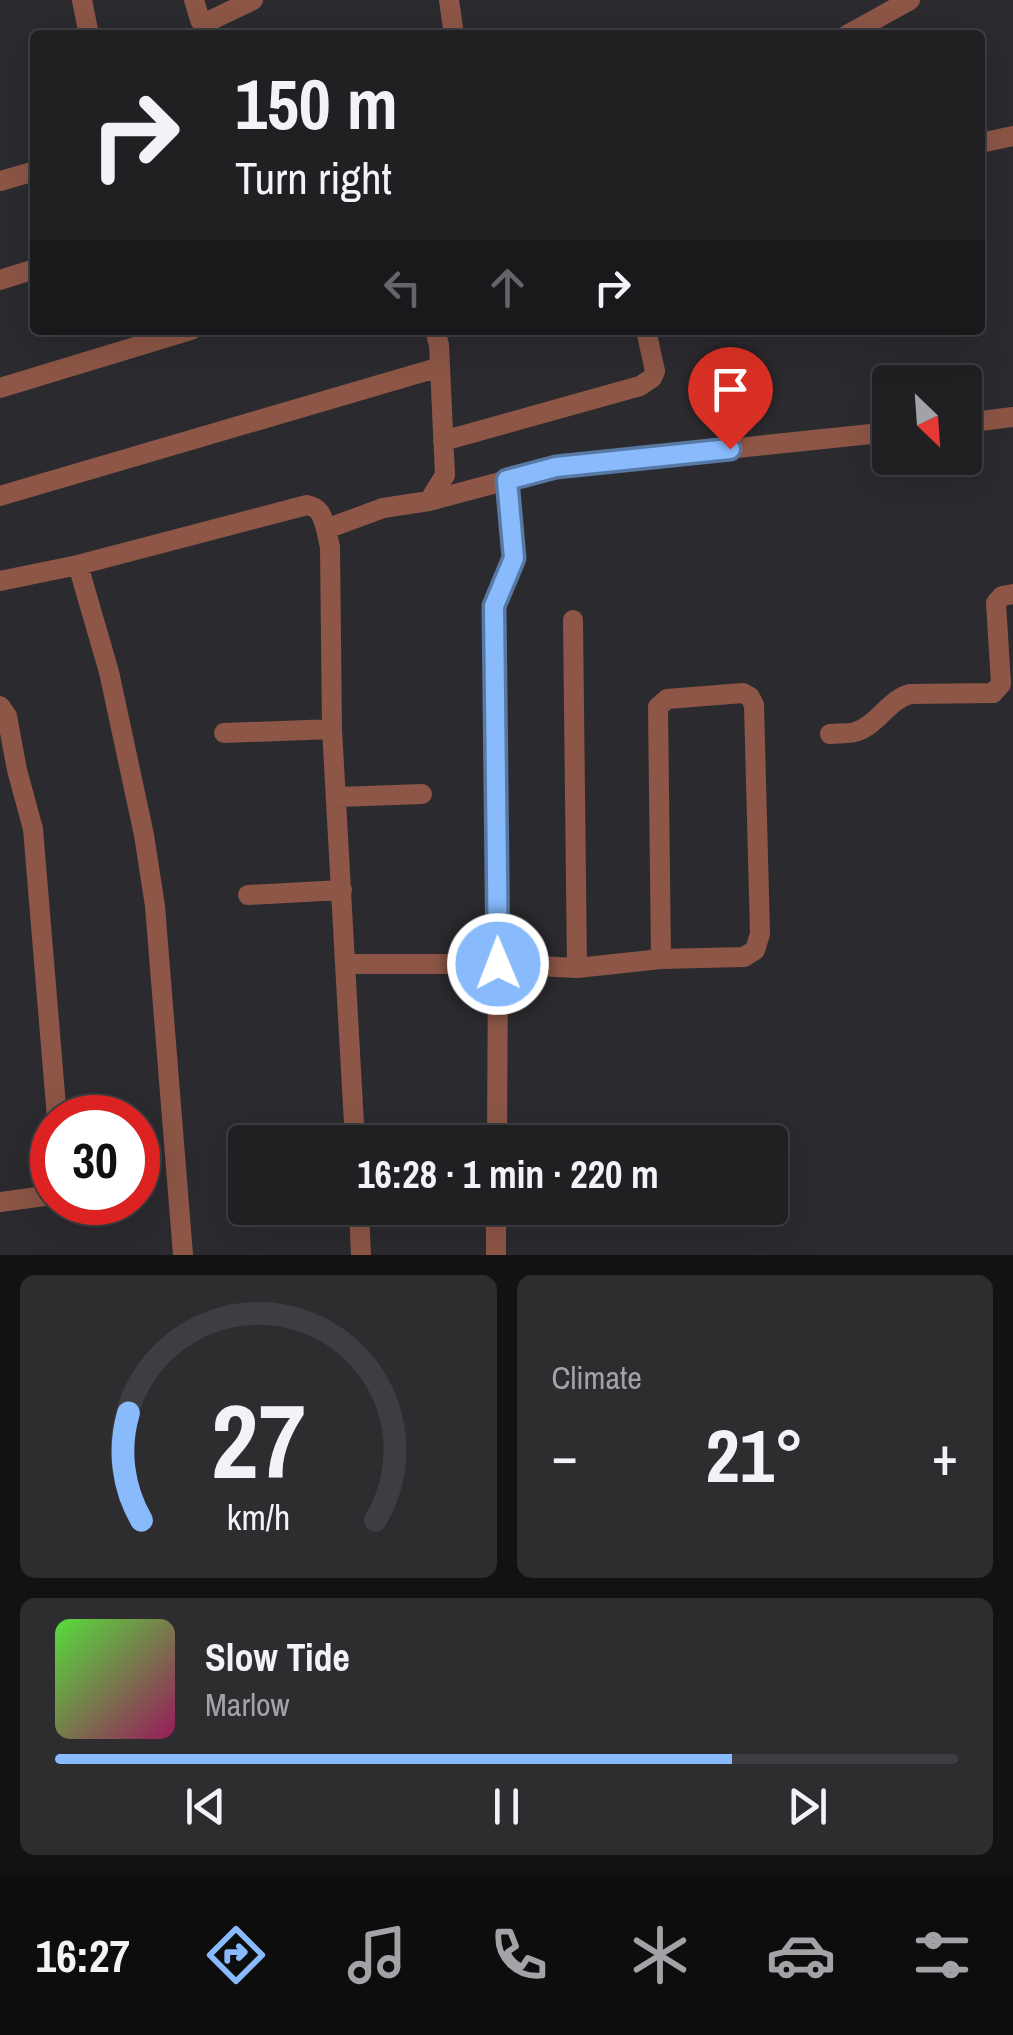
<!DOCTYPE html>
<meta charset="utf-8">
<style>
:root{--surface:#202023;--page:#2d2d30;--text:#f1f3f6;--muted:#a2a3a6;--line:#3d3e41;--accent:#88bafc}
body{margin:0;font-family:"Archivo Narrow",sans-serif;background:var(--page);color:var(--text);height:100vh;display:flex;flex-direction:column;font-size:38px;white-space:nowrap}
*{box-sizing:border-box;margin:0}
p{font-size:32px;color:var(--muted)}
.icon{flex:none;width:55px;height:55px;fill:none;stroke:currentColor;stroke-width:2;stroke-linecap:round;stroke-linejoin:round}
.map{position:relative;height:1255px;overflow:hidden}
.side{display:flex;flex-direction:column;gap:20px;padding:20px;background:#121213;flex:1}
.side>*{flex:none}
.guide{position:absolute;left:30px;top:30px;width:955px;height:305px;border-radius:10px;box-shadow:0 10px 40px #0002,0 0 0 2px var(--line);background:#202023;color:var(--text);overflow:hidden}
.needle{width:65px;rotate:155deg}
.tools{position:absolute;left:872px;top:365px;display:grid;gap:20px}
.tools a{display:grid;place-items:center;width:110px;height:110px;border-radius:10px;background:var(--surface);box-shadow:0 10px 40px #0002,0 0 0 2px var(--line);font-size:50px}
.speed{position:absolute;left:30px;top:1095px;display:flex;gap:20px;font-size:50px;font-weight:700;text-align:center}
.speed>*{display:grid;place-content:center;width:130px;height:130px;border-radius:50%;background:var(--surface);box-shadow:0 10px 40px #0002,0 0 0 2px var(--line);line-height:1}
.speed .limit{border:15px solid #d22;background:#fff;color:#111}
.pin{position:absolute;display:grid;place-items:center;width:85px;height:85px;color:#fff;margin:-102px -42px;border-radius:50% 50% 50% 0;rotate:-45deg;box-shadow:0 0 10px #0007}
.pin .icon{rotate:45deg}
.me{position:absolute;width:110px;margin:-55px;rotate:359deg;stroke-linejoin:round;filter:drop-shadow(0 0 8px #0008)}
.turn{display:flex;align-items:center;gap:35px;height:210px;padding:0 40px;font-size:45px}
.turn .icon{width:130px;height:130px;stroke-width:2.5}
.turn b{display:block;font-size:70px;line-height:85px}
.lanes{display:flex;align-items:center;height:95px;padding:0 40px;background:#0003;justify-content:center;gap:50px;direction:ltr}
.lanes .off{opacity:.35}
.big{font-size:75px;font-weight:800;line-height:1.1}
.side .widget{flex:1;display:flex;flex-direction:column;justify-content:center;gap:15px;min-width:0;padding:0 35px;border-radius:15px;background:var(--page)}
.side .dial{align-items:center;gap:0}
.dial svg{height:260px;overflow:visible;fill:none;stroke:var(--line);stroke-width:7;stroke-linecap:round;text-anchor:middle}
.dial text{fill:var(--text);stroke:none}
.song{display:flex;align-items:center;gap:30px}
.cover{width:120px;height:120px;border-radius:15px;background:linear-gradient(135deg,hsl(110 70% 55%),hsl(330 70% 35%))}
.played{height:10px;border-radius:5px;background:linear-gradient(90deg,var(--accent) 75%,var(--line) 75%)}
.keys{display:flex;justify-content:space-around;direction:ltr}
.heat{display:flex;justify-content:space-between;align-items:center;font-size:55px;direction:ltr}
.side .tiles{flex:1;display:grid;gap:20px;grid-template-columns:1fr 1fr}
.widget:last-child{grid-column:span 2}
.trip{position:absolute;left:228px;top:1125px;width:560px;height:100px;border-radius:10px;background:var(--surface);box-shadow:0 10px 40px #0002,0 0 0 2px var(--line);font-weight:800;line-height:100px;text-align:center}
.tabs{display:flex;height:160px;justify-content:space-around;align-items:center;background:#0d0d0e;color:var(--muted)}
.tabs .icon{width:70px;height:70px}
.tabs .active{color:var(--accent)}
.tabs b{font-size:45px;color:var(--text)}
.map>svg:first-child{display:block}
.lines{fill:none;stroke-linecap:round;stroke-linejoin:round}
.minor{stroke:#8d5646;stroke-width:20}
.route-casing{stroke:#5879a4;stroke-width:25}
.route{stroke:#88bafc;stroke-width:18}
</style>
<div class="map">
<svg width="1013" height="1255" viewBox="0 0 1013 1255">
<rect width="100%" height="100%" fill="#2b2b2f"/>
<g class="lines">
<path class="minor" d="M82 0 89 35
M194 0 200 20 203 24 253 0
M449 0 454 35
M847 35 910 0
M980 143 1013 136
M1 181 35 171
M0 280 35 269
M0 388 191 330
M965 423 1013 417
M443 441 640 386 652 378 655 371 646 330
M0 496 440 367
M429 501 556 467 890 432
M78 565 109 672 144 835 155 906 183 1255
M0 581 78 565 307 505C321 508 322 516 326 529
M573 620 577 968
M0 706 7 716 17 770 33 829 57 1118
M224 733 332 729
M830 734C838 733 848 734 855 732 878 725 888 700 910 694L993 693 1001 684 996 603 1002 596 1013 594
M337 797 422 794
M248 895 342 890
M345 964H498L577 968 661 959 744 957 755 950 760 934 754 705 750 697 743 693 667 699 658 707 661 959
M355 1142 332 729 330 547 326 529 383 508 429 501 445 475 439 345 435 330
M497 1142 498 964 494 606 514 558 507 480
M0 1202 52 1195
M359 1208 361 1255
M496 1255V1208"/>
</g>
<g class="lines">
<g class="route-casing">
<path id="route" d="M498 964 494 606 514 558 507 480 556 467 730 449"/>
</g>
<use href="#route" class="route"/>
</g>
</svg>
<div class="tools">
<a><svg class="needle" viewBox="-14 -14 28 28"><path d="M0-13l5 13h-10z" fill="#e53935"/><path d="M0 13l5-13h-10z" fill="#a2a3a6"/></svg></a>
</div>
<div class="speed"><div class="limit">30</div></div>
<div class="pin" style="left:730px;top:449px;background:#d93025"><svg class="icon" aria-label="arrive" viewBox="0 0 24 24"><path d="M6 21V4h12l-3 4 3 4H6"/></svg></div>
<svg class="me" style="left:498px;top:964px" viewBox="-20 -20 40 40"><circle r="17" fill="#88bafc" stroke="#fff" stroke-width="3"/><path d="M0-11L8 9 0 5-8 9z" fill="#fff"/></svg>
<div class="trip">16:28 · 1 min · 220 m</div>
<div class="guide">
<div class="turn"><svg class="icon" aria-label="right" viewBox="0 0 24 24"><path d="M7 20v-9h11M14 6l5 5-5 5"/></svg><div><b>150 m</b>Turn right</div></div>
<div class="lanes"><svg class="icon off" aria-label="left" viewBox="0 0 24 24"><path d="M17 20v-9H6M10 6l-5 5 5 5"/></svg><svg class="icon off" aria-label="ahead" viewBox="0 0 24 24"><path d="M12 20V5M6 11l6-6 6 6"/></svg><svg class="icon" aria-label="right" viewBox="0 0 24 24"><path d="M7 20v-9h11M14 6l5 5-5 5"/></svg></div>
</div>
</div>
<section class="side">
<div class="tiles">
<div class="widget dial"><svg viewBox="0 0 100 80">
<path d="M14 69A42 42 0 1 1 86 69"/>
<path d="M14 69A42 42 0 0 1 10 36" stroke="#88bafc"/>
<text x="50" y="56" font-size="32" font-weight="700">27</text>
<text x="50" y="72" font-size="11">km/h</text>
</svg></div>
<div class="widget"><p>Climate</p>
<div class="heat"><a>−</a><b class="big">21°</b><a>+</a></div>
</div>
<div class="widget">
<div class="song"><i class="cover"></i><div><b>Slow Tide</b><p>Marlow</p></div></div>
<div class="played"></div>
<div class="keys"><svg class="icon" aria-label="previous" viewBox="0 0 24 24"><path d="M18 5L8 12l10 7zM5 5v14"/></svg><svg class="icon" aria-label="pause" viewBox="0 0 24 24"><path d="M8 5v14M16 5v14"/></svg><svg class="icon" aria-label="next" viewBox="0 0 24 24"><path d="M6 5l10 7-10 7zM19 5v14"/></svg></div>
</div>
</div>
</section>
<nav class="tabs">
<b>16:27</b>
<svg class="icon active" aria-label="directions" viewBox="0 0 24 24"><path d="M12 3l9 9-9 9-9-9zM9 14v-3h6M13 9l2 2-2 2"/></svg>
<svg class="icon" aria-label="music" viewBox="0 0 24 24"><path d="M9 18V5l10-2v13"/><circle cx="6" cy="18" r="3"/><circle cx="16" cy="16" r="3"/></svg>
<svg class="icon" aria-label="phone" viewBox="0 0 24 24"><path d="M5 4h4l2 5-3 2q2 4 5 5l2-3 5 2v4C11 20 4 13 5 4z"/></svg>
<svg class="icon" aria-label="climate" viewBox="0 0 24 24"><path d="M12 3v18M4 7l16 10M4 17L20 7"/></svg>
<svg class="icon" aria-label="car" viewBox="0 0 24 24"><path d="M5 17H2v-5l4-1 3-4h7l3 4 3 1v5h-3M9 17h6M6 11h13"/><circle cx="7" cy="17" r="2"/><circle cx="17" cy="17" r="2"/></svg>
<svg class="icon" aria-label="filters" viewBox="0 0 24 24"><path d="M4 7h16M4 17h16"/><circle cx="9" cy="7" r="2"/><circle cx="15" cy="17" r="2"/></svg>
</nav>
